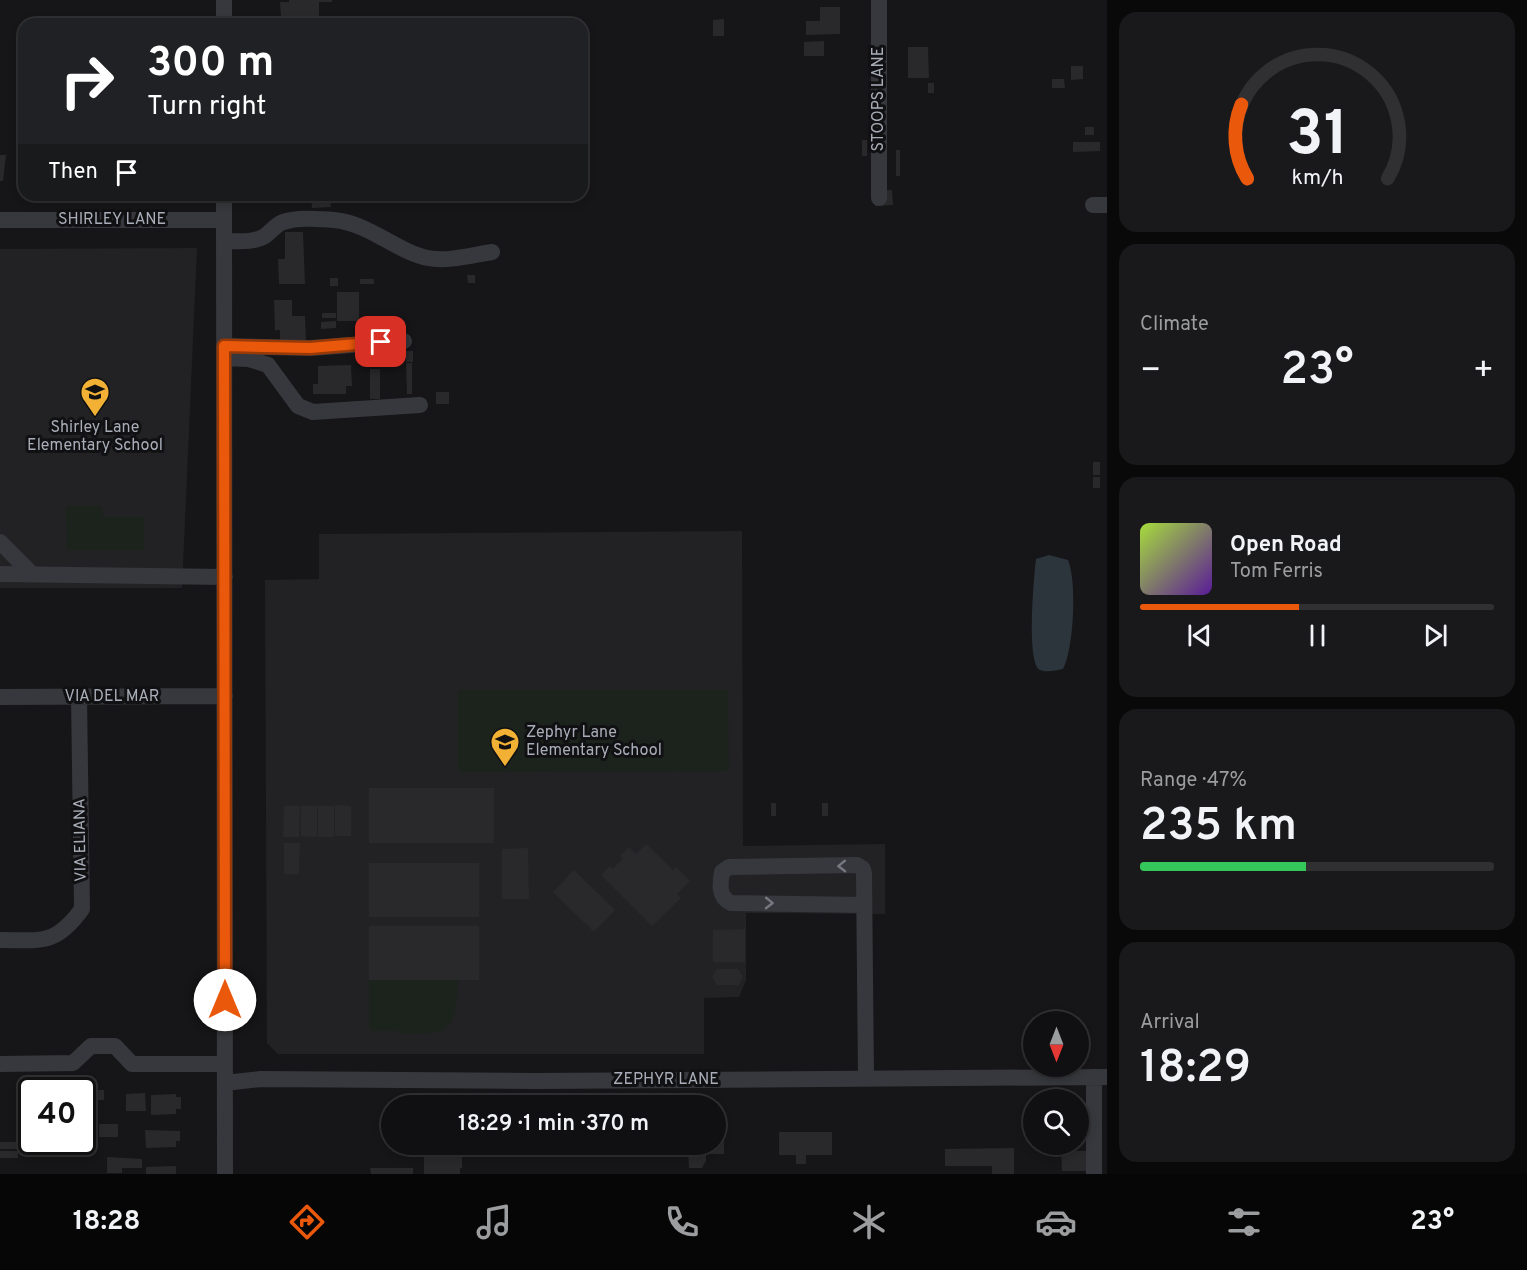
<!DOCTYPE html>
<meta charset="utf-8">
<style>
:root{--surface:#101012;--page:#19191b;--text:#f1f3f6;--muted:#9c9d9f;--line:#303032;--accent:#ea580c}
body{margin:0;font-family:Overpass,sans-serif;background:var(--page);color:var(--text);height:100vh;display:flex;flex-direction:column;font-size:22px;white-space:nowrap}
*{box-sizing:border-box;margin:0}
p{font-size:20px;color:var(--muted)}
.icon{flex:none;width:33px;height:33px;fill:none;stroke:currentColor;stroke-width:2;stroke-linecap:round;stroke-linejoin:round}
.map{position:relative;flex:1;overflow:hidden}
.panel{display:flex;flex-direction:column;gap:12px;padding:12px;background:#09090a;width:420px}
.panel>*{flex:none}
.banner{position:absolute;left:18px;top:18px;width:570px;height:183px;border-radius:18px;box-shadow:0 3px 9px #0003,0 0 0 2px var(--line);background:#202124;color:#fff;overflow:hidden}
.needle{width:39px;rotate:180deg}
.fabs{position:absolute;left:1023px;top:1011px;display:grid;gap:12px}
.fabs a{display:grid;place-items:center;width:66px;height:66px;border-radius:50%;background:var(--surface);box-shadow:0 3px 9px #0003,0 0 0 2px var(--line);font-size:30px}
.speed{position:absolute;left:18px;top:1077px;display:flex;gap:12px;font-size:30px;font-weight:700;text-align:center}
.speed>*{display:grid;place-content:center;width:78px;height:78px;border-radius:50%;background:var(--surface);box-shadow:0 3px 9px #0003,0 0 0 2px var(--line);line-height:1}
.speed .limit{border:3px solid #111;border-radius:9px;background:#fff;color:#111}
.pin{position:absolute;display:grid;place-items:center;width:51px;height:51px;color:#fff;margin:-26px;border-radius:12px;box-shadow:0 3px 9px #0006}
.me{position:absolute;width:66px;margin:-33px;rotate:0deg;stroke-linejoin:round;filter:drop-shadow(0 0 4px #0008)}
.turn{display:flex;align-items:center;gap:21px;height:126px;padding:0 30px;font-size:27px}
.turn .icon{width:78px;height:78px;stroke-width:2.5}
.turn b{display:block;font-size:42px;line-height:51px}
.then{display:flex;align-items:center;height:57px;padding:0 30px;background:#0003;gap:12px;font-size:22px}
.big{font-size:45px;font-weight:600;line-height:1.1}
.panel .tile{flex:1;display:flex;flex-direction:column;justify-content:center;gap:9px;min-width:0;padding:0 21px;border-radius:18px;background:var(--page)}
.panel .dial{align-items:center;gap:0}
.dial svg{height:156px;overflow:visible;fill:none;stroke:var(--line);stroke-width:7;stroke-linecap:round;text-anchor:middle}
.dial text{fill:var(--text);stroke:none}
.song{display:flex;align-items:center;gap:18px}
.cover{width:72px;height:72px;border-radius:9px;background:linear-gradient(135deg,hsl(80 70% 55%),hsl(270 70% 35%))}
.played{height:6px;border-radius:3px;background:linear-gradient(90deg,var(--accent) 45%,var(--line) 45%)}
.keys{display:flex;justify-content:space-around;direction:ltr}
.heat{display:flex;justify-content:space-between;align-items:center;font-size:33px;direction:ltr}
.charge{height:9px;border-radius:4px;background:linear-gradient(90deg,#34c759 47%,var(--line) 0)}
.trip{position:absolute;left:381px;top:1095px;width:345px;height:60px;border-radius:30px;background:var(--surface);box-shadow:0 3px 9px #0003,0 0 0 2px var(--line);font-weight:600;line-height:60px;text-align:center}
.menu{display:flex;height:96px;justify-content:space-around;align-items:center;background:#060607;color:var(--muted)}
.menu .icon{width:42px;height:42px}
.menu .active{color:var(--accent)}
.menu b{font-size:27px;color:var(--text)}
main{display:flex;flex:1;min-height:0}
.map>svg:first-child{display:block}
.built{fill:#222225}
.green{fill:#1c231d}
.water{fill:#2c353c}
.building{fill:#29292c}
.lines{fill:none;stroke-linecap:round;stroke-linejoin:round}
.minor{stroke:#37383d;stroke-width:16}
.oneway{stroke:#757881}
.route-casing{stroke:#983908;stroke-width:15}
.route{stroke:#ea580c;stroke-width:10}
.labels{text-anchor:middle;dominant-baseline:central;stroke-width:6;stroke-linejoin:round;paint-order:stroke}
.street-label{font-size:16px;fill:#a8adb8;stroke:#111113}
.poi-label{font-size:16px;fill:#a8adb8;stroke:#111113}
</style>
<main>
<div class="map">
<svg width="1107" height="1174" viewBox="0 0 1107 1174">
<rect width="100%" height="100%" fill="#161618"/>
<path class="built" d="M197 248 182 588H0V249Z
M742 531 743 846 885 844V914L746 913V980L739 997 704 998V1054H278L267 1043 265 580 319 579V534Z"/>
<path class="green" d="M66 506H102L103 517H144V550H67Z
M458 690H728L729 771 458 772Z
M369 980H458C456 1036 450 1033 399 1034L398 1031H369Z"/>
<path class="water" d="M1049 555 1068 560C1077 581 1074 649 1063 669 1056 670 1047 673 1040 670 1026 663 1034 575 1036 559Z"/>
<path class="building" d="M289 0H332V2H319V16L281 17 280 2H289Z
M820 7H840V34L806 35V21H820Z
M724 19V36H713V20Z
M824 41V56H804V42Z
M908 47H928L929 78H908Z
M1071 66H1083V79L1071 80Z
M1052 79H1064L1065 88H1052Z
M928 83H934V93H928Z
M1085 127H1094V135H1085Z
M862 140H867V156H862Z
M1073 142H1100V151L1073 152Z
M896 150H900V176H896Z
M0 155H6L3 181H0Z
M892 190 893 205 875 206V191Z
M311 195H330L331 207 312 208Z
M285 232H303L305 284H279L278 259H285Z
M467 275H475V283H468Z
M330 278H338V286H330Z
M360 279H374V284H360Z
M337 292H359V321H337Z
M274 300H292V316H305L306 341H280V330H275Z
M322 313H336V318H322Z
M336 321V328L321 329V322Z
M406 351H413V362H406Z
M406 363H412V394H407Z
M351 365 352 386H346V394H313V384H318V366Z
M370 369H380V399H370Z
M436 392H449V404H436Z
M1093 462H1100V475H1093Z
M1093 477H1100V488H1093Z
M369 788H494V843H369Z
M771 803H776V816H771Z
M822 803H828V816H822Z
M335 805 351 806V836H335Z
M284 806H300L299 837H283Z
M301 806H317V837L301 836Z
M318 806H334V837H318Z
M284 843H300L299 874H284Z
M646 844 673 870 676 867 690 881 677 894 681 898 652 926 601 875 610 866 612 869 623 859 620 856 629 847 636 854Z
M528 848 529 899H502V849Z
M369 863H479V917H369Z
M574 870 615 910 594 932 553 892Z
M369 926H479V980H369Z
M745 929V962H713V930Z
M717 969H738L743 976 739 985H717L712 977Z
M92 1090H104V1100H92Z
M145 1093 146 1111H126V1094Z
M176 1094V1097H181V1109H176V1114L151 1115V1095Z
M83 1101H93V1107H83Z
M17 1117H32V1122H17Z
M99 1124H118V1137H99Z
M145 1130 180 1131V1141H176V1147L146 1148Z
M724 1132V1154H706V1161L702 1168H689L688 1147H656V1154H643L642 1144H716V1133Z
M779 1132H832V1155H806V1164H796V1155H779Z
M0 1142H17V1149H0Z
M424 1144H446V1150H449V1144H463V1154H459L462 1155V1168H460V1174H424Z
M20 1148H33V1155H20Z
M1014 1148V1174H992V1166H945V1149Z
M0 1151H18V1158H0Z
M1061 1151H1087V1171H1062Z
M107 1157 142 1159V1168H122V1173H107Z
M176 1166V1174H146V1167Z
M370 1168H413V1174H371Z"/>
<g class="lines">
<path class="minor" d="M879 0V198
M224 24V0
M224 195 225 1174
M1093 205H1107
M0 220H224
M224 241C237 241 254 243 265 236 272 231 275 225 283 222 300 217 317 219 334 220 369 223 397 252 428 258 448 262 472 255 492 252
M224 346 311 348 404 341
M224 358 249 359 268 365 298 406 313 412 420 405
M0 542 32 574
M0 574 225 577
M0 697 225 696
M864 905 731 903C718 897 720 884 722 872L729 867 857 865 863 869 864 874 866 1078
M0 940C41 940 55 946 82 909L79 697
M0 1064 73 1063 91 1046H115L132 1064H225
M1094 1077V1174
M225 1083 261 1079 535 1081 1107 1077"/>
</g>
<defs><path id="oneway-chevron" d="M-2-3.5L2.5 0L-2 3.5" fill="none" stroke-width="1.6" stroke-linecap="round" stroke-linejoin="round" transform="scale(1.5)"/></defs>
<g class="oneway">
<use href="#oneway-chevron" transform="translate(842 866) rotate(179)"/>
<use href="#oneway-chevron" transform="translate(769 903) rotate(1)"/>
</g>
<g class="lines">
<g class="route-casing">
<path id="route" d="M225 1000 224 346 310 348 381 342"/>
</g>
<use href="#route" class="route"/>
</g>
<defs>
<g id="school-pin" transform="scale(1.5)"><path d="M0 17L-7.5 6A9.5 9.5 0 1 1 7.5 6Z" fill="#f2b134" stroke="#111113"/><path d="M0-5L7-2L0 1L-7-2ZM-4 1L0 2.5L4 1V4Q0 6-4 4Z" fill="#111"/></g>
</defs>
<g fill-rule="evenodd">
<use href="#school-pin" x="95" y="392"/>
<use href="#school-pin" x="505" y="742"/>
</g>
<g class="labels">
<g class="street-label">
<text transform="translate(879 99) rotate(-90)">STOOPS LANE</text>
<text x="112" y="220">SHIRLEY LANE</text>
<text x="112" y="697">VIA DEL MAR</text>
<text transform="translate(81 840) rotate(-91)">VIA ELIANA</text>
<text x="666" y="1080">ZEPHYR LANE</text>
</g>
<g class="poi-label">
<text x="95" y="428">Shirley Lane<tspan x="95" dy="18">Elementary School</tspan></text>
<text x="526" y="733" text-anchor="start">Zephyr Lane<tspan x="526" dy="18">Elementary School</tspan></text>
</g>
</g>
</svg>
<div class="fabs">
<a><svg class="needle" viewBox="-14 -14 28 28"><path d="M0-13l5 13h-10z" fill="#e53935"/><path d="M0 13l5-13h-10z" fill="#9c9d9f"/></svg></a>
<a><svg class="icon" aria-label="search" viewBox="0 0 24 24"><circle cx="10" cy="10" r="6"/><path d="M15 15l6 6"/></svg></a>
</div>
<div class="speed"><div class="limit">40</div></div>
<div class="pin" style="left:381px;top:342px;background:#d93025"><svg class="icon" aria-label="arrive" viewBox="0 0 24 24"><path d="M6 21V4h12l-3 4 3 4H6"/></svg></div>
<svg class="me" style="left:225px;top:1000px" viewBox="-20 -20 40 40"><circle r="19" fill="#fff"/><path d="M0-13L10 11 0 6-10 11z" fill="#ea580c"/></svg>
<div class="trip">18:29 · 1 min · 370 m</div>
<div class="banner">
<div class="turn"><svg class="icon" aria-label="right" viewBox="0 0 24 24"><path d="M7 20v-9h11M14 6l5 5-5 5"/></svg><div><b>300 m</b>Turn right</div></div>
<div class="then">Then<svg class="icon" aria-label="arrive" viewBox="0 0 24 24"><path d="M6 21V4h12l-3 4 3 4H6"/></svg></div>
</div>
</div>
<section class="panel">
<div class="tile dial"><svg viewBox="0 0 100 80">
<path d="M14 69A42 42 0 1 1 86 69"/>
<path d="M14 69A42 42 0 0 1 11 31" stroke="#ea580c"/>
<text x="50" y="56" font-size="32" font-weight="700">31</text>
<text x="50" y="72" font-size="11">km/h</text>
</svg></div>
<div class="tile"><p>Climate</p>
<div class="heat"><a>−</a><b class="big">23°</b><a>+</a></div>
</div>
<div class="tile">
<div class="song"><i class="cover"></i><div><b>Open Road</b><p>Tom Ferris</p></div></div>
<div class="played"></div>
<div class="keys"><svg class="icon" aria-label="previous" viewBox="0 0 24 24"><path d="M18 5L8 12l10 7zM5 5v14"/></svg><svg class="icon" aria-label="pause" viewBox="0 0 24 24"><path d="M8 5v14M16 5v14"/></svg><svg class="icon" aria-label="next" viewBox="0 0 24 24"><path d="M6 5l10 7-10 7zM19 5v14"/></svg></div>
</div>
<div class="tile"><p>Range · 47%</p><b class="big">235 km</b><div class="charge"></div></div>
<div class="tile"><p>Arrival</p><b class="big">18:29</b></div>
</section>
</main>
<nav class="menu">
<b>18:28</b>
<svg class="icon active" aria-label="directions" viewBox="0 0 24 24"><path d="M12 3l9 9-9 9-9-9zM9 14v-3h6M13 9l2 2-2 2"/></svg>
<svg class="icon" aria-label="music" viewBox="0 0 24 24"><path d="M9 18V5l10-2v13"/><circle cx="6" cy="18" r="3"/><circle cx="16" cy="16" r="3"/></svg>
<svg class="icon" aria-label="phone" viewBox="0 0 24 24"><path d="M5 4h4l2 5-3 2q2 4 5 5l2-3 5 2v4C11 20 4 13 5 4z"/></svg>
<svg class="icon" aria-label="climate" viewBox="0 0 24 24"><path d="M12 3v18M4 7l16 10M4 17L20 7"/></svg>
<svg class="icon" aria-label="car" viewBox="0 0 24 24"><path d="M5 17H2v-5l4-1 3-4h7l3 4 3 1v5h-3M9 17h6M6 11h13"/><circle cx="7" cy="17" r="2"/><circle cx="17" cy="17" r="2"/></svg>
<svg class="icon" aria-label="filters" viewBox="0 0 24 24"><path d="M4 7h16M4 17h16"/><circle cx="9" cy="7" r="2"/><circle cx="15" cy="17" r="2"/></svg>
<b>23°</b>
</nav>
